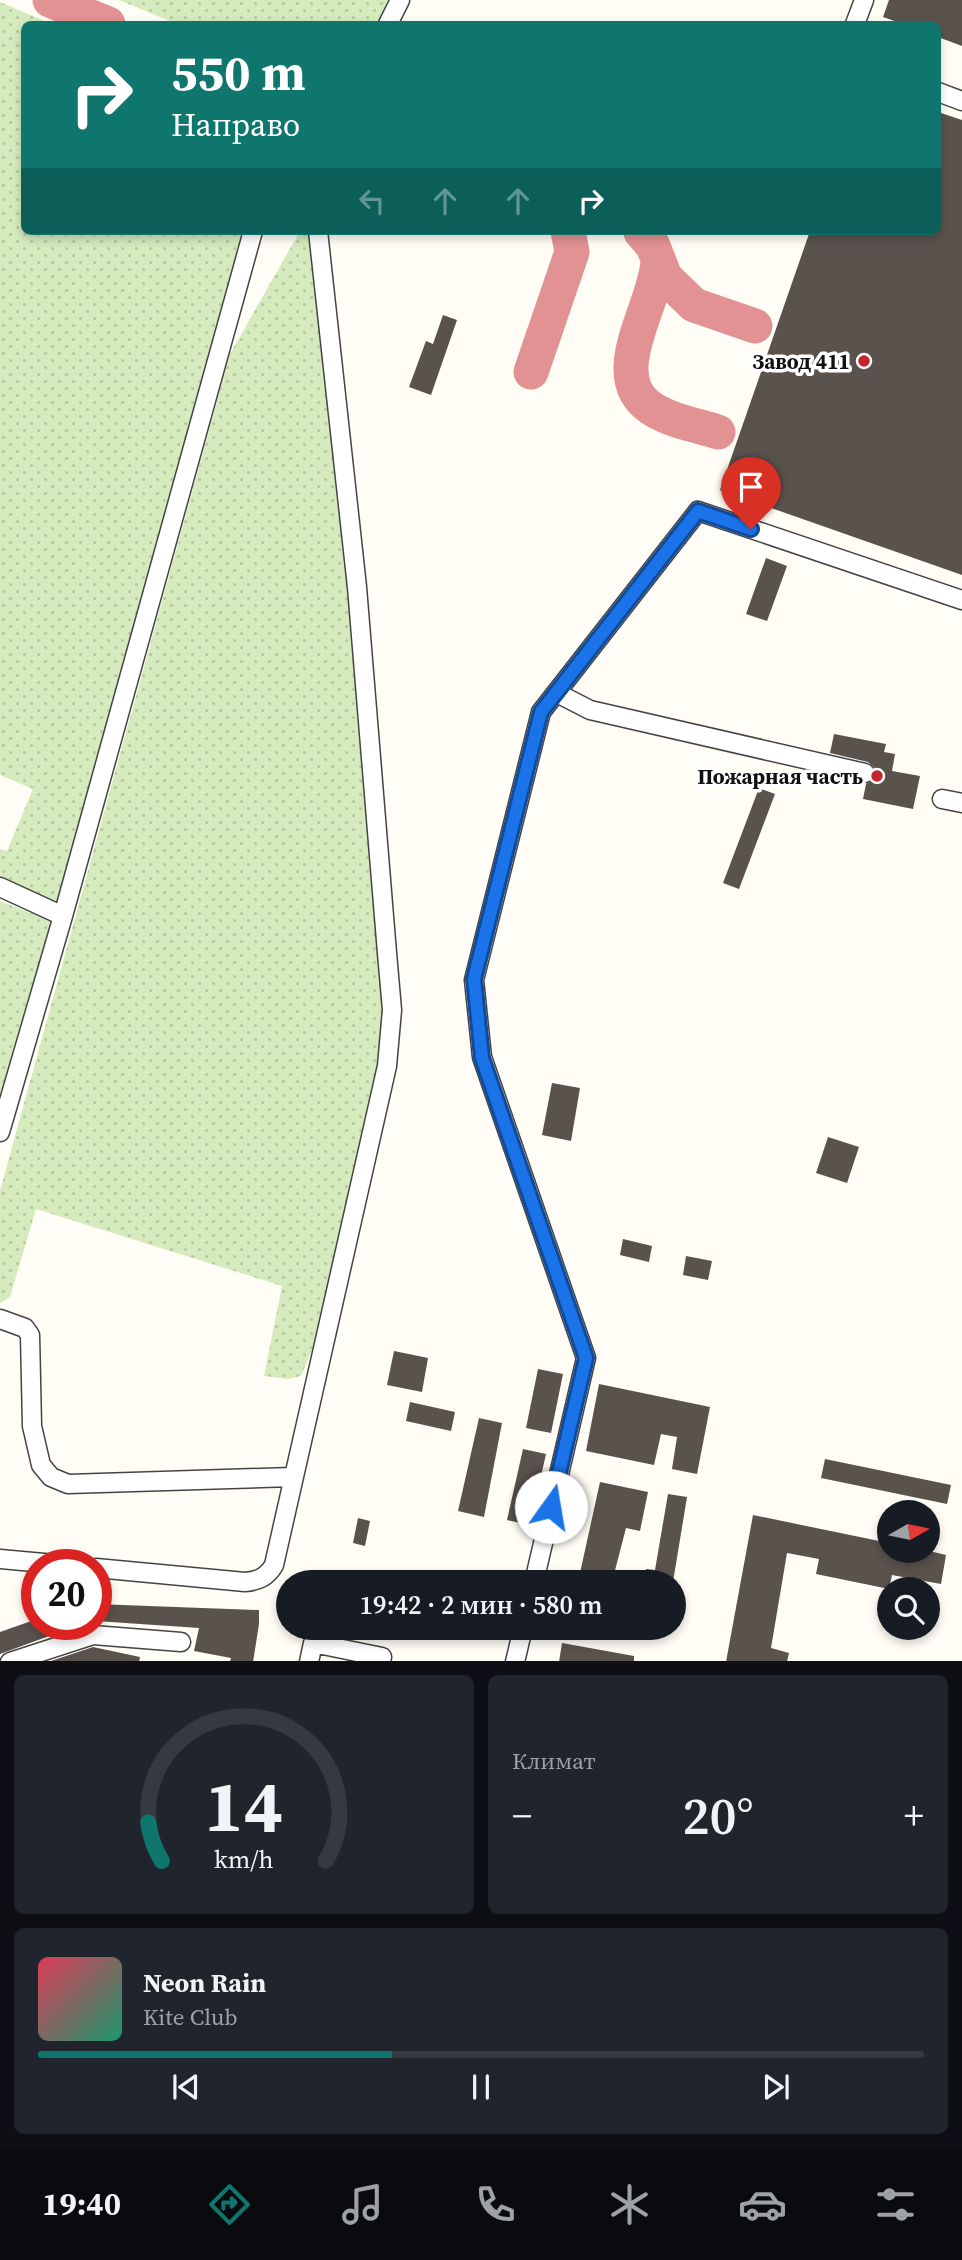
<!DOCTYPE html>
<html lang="ru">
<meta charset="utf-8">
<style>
:root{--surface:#171b24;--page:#20242c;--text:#f1f3f6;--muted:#9ea1a6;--line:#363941;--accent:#0f766e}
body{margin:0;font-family:"Source Serif 4",serif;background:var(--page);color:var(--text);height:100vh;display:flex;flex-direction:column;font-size:26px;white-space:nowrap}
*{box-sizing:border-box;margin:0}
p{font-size:23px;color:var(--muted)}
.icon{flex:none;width:38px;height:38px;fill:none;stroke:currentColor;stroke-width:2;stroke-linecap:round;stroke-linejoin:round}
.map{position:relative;height:1661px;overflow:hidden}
.panel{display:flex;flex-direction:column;gap:14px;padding:14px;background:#0d0f14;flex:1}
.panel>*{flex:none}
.guide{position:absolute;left:21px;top:21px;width:920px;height:214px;border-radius:10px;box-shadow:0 4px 10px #0003;background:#0f766e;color:#fff;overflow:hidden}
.needle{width:46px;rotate:81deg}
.buttons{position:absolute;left:877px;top:1500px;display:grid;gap:14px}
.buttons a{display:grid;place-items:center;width:63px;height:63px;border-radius:50%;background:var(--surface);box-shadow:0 4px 10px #0003;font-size:35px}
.speed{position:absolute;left:21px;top:1549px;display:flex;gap:14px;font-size:35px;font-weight:700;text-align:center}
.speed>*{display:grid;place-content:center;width:91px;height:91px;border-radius:50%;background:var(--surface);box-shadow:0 4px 10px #0003;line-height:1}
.speed .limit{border:10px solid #d22;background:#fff;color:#111}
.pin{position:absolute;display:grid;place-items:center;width:60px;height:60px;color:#fff;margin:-72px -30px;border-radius:50% 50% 50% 0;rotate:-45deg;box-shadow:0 0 7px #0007}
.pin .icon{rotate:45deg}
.me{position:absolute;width:77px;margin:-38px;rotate:13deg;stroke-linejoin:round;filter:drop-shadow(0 0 5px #0008)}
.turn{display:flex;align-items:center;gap:24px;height:147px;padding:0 35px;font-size:32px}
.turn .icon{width:91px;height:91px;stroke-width:2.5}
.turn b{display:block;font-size:49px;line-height:60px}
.lanes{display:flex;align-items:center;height:66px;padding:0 35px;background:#0003;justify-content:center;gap:35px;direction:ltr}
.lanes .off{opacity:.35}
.big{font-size:52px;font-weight:600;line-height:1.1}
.panel .widget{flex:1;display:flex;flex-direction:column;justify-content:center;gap:10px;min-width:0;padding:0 24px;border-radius:10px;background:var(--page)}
.panel .dial{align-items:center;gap:0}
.dial svg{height:182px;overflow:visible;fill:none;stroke:var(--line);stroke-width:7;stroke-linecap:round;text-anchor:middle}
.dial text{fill:var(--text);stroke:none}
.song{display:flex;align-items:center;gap:21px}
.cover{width:84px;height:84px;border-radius:10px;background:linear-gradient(135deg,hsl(350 70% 55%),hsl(160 70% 35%))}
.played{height:7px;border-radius:4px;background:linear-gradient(90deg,var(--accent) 40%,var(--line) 40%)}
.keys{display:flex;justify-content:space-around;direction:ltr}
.heat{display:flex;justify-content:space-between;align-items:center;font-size:38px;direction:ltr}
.panel .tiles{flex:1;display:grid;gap:14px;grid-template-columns:1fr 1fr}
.widget:last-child{grid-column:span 2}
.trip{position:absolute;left:276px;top:1570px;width:410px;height:70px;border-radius:35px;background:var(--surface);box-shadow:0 4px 10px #0003;font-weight:600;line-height:70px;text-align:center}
.tab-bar{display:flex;height:112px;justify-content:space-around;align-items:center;background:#090b0e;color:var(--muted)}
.tab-bar .icon{width:49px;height:49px}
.tab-bar .active{color:var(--accent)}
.tab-bar b{font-size:32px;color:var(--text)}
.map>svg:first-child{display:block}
.grass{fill:url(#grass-dots)}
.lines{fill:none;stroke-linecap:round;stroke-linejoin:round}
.taxiway{stroke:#e29292;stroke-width:35}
.building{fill:#5a524d}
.minor-casing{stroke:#444;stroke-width:21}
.minor{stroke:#fff;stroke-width:18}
.route-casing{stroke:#114b97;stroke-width:18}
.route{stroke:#1a73e8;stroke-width:12}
.poi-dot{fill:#c4262e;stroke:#fff;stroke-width:2.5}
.labels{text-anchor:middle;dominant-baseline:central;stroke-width:7;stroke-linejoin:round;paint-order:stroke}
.poi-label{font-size:21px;font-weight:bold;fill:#111;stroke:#fff;text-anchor:end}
</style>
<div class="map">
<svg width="962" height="1662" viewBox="0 0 962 1662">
<defs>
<pattern id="grass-dots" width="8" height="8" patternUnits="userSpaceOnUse" patternTransform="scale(1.75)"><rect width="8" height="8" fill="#d5ebbd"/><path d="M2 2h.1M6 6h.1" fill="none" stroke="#b6c8a1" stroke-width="1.8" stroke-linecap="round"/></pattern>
</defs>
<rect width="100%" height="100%" fill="#fffdf5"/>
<path class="grass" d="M119 0H394L382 24H177Z
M0 2 52 24H24V231H246L61 900 52 902 0 879V849L7 851 33 789 0 775Z
M300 231H309L342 534 383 952 380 1057 315 1343 301 1376 288 1379 264 1376 282 1286 36 1209 10 1297 0 1303V1191L230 354Z
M0 901 53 922 0 1100Z"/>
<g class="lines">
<path class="taxiway" d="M50 0 108 24
M641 232 653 246 665 277 694 305 755 326
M658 261C656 306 603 375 651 408 670 421 697 425 718 432
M531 372 572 252 568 231"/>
</g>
<path class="building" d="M889 0H962V46L938 37V24H903L883 17Z
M938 112 962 120V575L720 490 810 231H938Z
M443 315 457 320 431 395 409 387 426 341 433 344Z
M766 558 787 566 767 621 746 614Z
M834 734 886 744 884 752 895 754 892 771 920 776 913 809 863 799 866 784 874 780 876 769 868 762 830 753Z
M759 788 775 794 739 889 723 883Z
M552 1083 580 1088 571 1141 542 1135Z
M828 1137 859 1147 847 1183 816 1173Z
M623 1239 652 1246 649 1262 620 1255Z
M686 1256 712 1261 708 1280 683 1275Z
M394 1351 428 1358 422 1392 387 1385Z
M538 1369 563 1374 551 1433 526 1428Z
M599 1384 710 1407 697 1474 672 1469 677 1437 661 1434 654 1465 586 1451Z
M410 1402 455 1412 451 1431 406 1421Z
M479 1418 502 1423 484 1517 458 1511Z
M523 1449 546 1454 530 1525 507 1520Z
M825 1459 951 1485 947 1504 821 1478Z
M600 1482 648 1492 640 1531 626 1528 612 1582H578Z
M668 1494 687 1497 673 1582H644L646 1569 655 1570Z
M753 1515 889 1543V1550H925L946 1555 941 1584 892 1575 889 1589 816 1574 819 1559 787 1553 771 1648 789 1653 787 1662H726Z
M358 1518 370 1521 365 1546 353 1543Z
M96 1604 259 1610V1624L253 1662H230L231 1658 194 1651 199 1628 96 1621Z
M37 1619V1624L79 1625 0 1654V1632Z
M562 1643 634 1656V1662H559Z
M93 1647 140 1657 139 1662H48Z"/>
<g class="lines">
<g class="minor-casing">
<path id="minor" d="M388 24 400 0
M855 24 864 0
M938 92 962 101
M557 693 590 710 865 773
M942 799 962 803
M0 887 63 916
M0 1132 63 916 253 231
M0 1319 25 1328 30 1335 32 1426 41 1465 51 1477 68 1484 292 1477
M0 1559 55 1564
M96 1568 245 1582C258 1581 267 1577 274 1565L387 1066 392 1010 387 953 357 587 318 231
M534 1582 586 1358 482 1057 474 980 541 712 698 511 962 600
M10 1662 93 1635 181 1642
M309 1662 313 1643 382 1657
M515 1662 523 1628"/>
</g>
<use href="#minor" class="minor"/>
</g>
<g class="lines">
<g class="route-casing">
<path id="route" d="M551 1507 586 1358 482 1058 474 979 541 712 698 511 751 529"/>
</g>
<use href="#route" class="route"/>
</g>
<g class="poi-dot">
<circle cx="864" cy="361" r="7"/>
<circle cx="877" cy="776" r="7"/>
</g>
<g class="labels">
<g class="poi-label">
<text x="850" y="361">Завод 411</text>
<text x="863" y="776">Пожарная часть</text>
</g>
</g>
</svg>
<div class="buttons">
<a><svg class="needle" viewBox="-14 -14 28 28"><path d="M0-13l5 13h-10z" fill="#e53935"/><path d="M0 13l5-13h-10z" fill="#9ea1a6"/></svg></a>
<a><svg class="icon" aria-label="search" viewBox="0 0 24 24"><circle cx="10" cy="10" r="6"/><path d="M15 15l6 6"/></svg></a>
</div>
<div class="speed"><div class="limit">20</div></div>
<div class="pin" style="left:751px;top:529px;background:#d93025"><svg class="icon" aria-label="arrive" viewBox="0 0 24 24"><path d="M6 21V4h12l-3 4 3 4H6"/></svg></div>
<svg class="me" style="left:551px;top:1507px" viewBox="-20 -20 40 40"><circle r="19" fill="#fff"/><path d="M0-13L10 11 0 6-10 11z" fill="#1a73e8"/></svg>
<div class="trip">19:42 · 2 мин · 580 m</div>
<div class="guide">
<div class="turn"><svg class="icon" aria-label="right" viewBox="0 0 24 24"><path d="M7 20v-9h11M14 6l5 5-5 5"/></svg><div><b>550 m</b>Направо</div></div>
<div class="lanes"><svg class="icon off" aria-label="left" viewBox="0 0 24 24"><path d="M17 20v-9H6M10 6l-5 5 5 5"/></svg><svg class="icon off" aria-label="ahead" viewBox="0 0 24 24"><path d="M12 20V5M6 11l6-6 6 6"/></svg><svg class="icon off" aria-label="ahead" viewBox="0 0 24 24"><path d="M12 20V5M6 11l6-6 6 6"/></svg><svg class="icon" aria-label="right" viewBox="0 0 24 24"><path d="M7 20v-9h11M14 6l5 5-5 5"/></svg></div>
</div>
</div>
<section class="panel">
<div class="tiles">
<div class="widget dial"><svg viewBox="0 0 100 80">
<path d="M14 69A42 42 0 1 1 86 69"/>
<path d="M14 69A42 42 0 0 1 8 52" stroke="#0f766e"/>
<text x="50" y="56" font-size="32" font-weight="700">14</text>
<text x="50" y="72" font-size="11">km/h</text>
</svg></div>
<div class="widget"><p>Климат</p>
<div class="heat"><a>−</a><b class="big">20°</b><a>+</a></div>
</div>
<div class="widget">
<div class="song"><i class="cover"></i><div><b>Neon Rain</b><p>Kite Club</p></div></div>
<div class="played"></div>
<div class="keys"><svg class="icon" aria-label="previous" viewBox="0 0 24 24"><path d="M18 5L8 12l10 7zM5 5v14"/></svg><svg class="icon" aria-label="pause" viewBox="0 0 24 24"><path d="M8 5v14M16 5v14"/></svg><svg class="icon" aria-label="next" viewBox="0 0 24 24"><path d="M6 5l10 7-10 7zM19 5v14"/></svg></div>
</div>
</div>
</section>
<nav class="tab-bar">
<b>19:40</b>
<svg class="icon active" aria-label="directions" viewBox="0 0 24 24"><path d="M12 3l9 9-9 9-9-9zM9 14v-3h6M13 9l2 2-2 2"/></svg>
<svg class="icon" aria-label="music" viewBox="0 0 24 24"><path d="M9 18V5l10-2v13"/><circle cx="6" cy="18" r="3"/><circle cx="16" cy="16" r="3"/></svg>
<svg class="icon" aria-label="phone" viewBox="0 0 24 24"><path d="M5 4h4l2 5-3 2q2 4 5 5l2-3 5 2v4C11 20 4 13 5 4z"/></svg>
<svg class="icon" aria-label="climate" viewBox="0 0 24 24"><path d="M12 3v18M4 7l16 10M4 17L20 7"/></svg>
<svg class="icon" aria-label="car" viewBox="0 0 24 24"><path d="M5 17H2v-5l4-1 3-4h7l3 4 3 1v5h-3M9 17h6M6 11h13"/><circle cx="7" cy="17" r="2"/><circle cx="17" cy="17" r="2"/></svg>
<svg class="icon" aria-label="filters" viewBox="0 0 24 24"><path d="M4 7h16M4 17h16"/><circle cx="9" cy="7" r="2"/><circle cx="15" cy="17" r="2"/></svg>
</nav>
